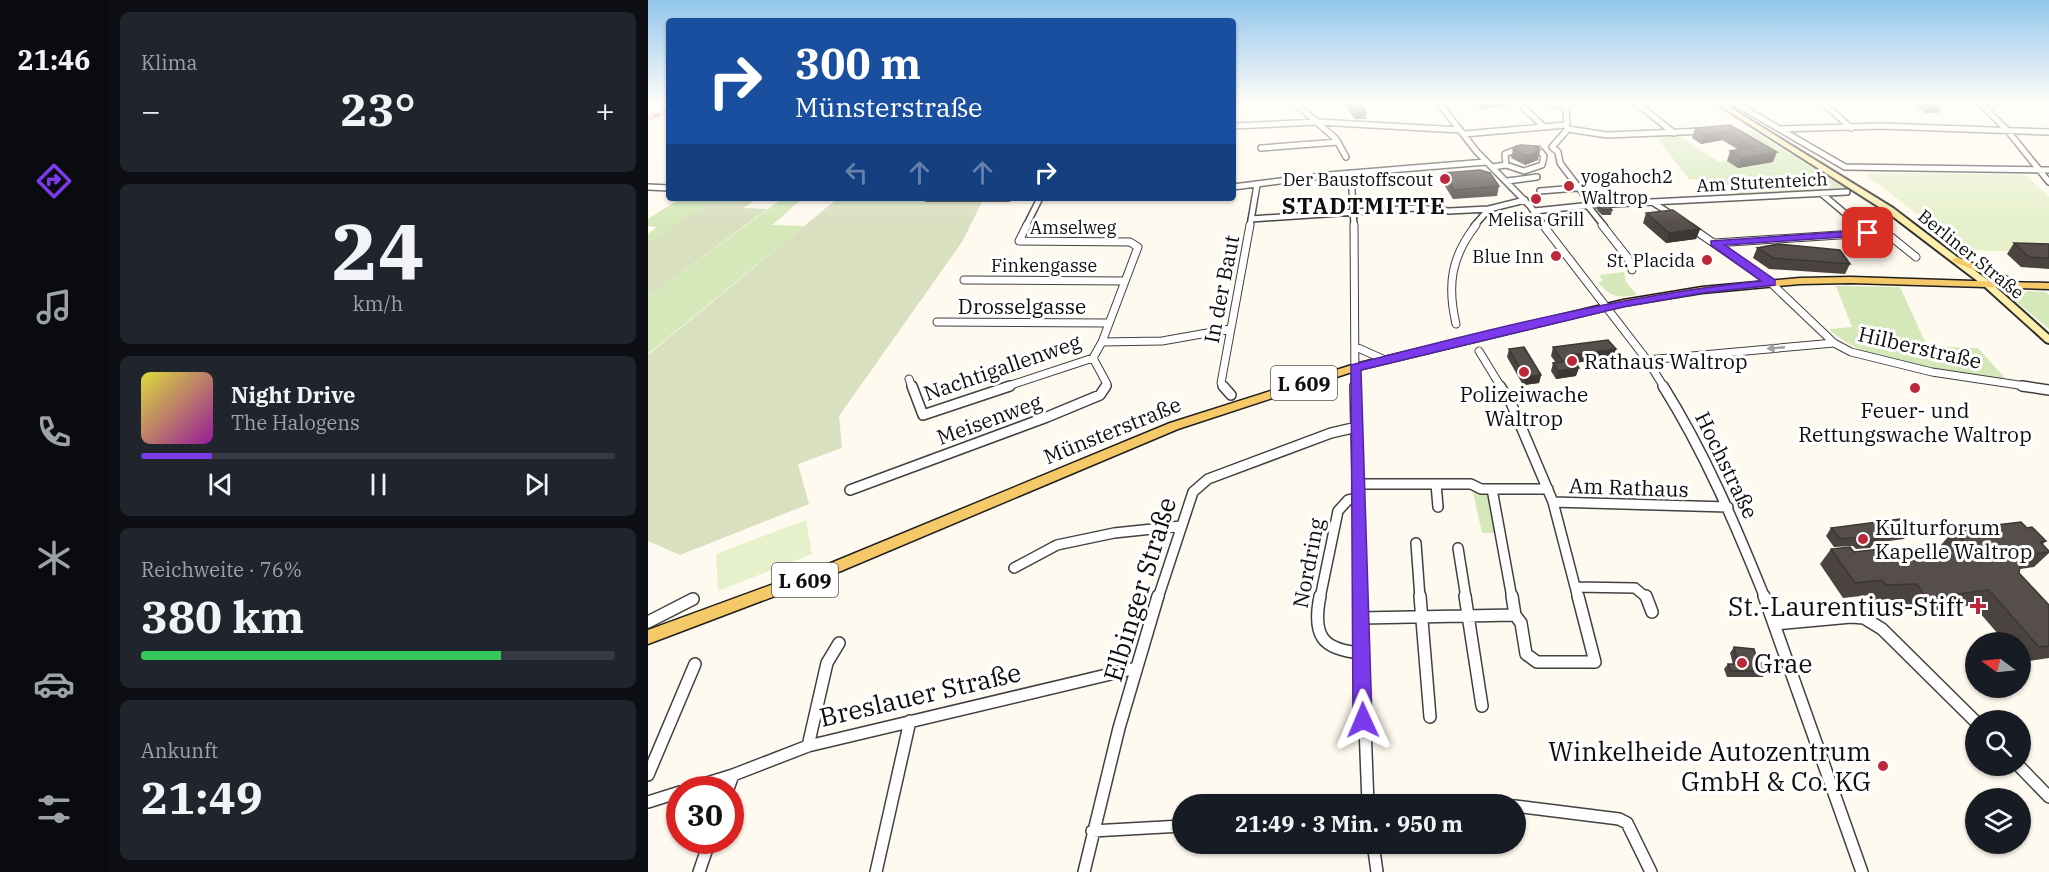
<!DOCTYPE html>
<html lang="de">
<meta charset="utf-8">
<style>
:root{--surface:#171b24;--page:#20242c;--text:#f1f3f6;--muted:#9ea1a6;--line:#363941;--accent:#7c3aed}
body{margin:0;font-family:"IBM Plex Serif",serif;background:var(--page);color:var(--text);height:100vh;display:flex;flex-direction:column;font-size:22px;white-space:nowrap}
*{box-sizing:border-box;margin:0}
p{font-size:20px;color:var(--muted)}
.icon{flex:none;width:33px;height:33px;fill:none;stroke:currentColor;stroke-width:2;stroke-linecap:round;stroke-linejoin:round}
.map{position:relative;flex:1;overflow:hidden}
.details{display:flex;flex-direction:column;gap:12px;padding:12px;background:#0d0f14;width:540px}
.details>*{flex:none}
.banner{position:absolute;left:18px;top:18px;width:570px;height:183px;border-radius:6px;box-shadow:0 2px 4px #0004;background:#1a4fa0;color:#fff;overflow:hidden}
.needle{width:39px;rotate:285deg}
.fabs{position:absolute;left:1317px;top:632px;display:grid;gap:12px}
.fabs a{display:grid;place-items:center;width:66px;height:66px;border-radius:50%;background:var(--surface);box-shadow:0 2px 4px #0004;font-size:30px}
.speed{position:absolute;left:18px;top:776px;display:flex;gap:12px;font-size:30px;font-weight:700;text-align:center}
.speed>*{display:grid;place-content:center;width:78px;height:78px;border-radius:50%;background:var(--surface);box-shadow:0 2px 4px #0004;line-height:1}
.speed .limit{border:9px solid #d22;background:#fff;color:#111}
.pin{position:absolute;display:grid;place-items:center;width:51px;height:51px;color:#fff;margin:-26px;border-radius:12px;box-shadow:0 3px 9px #0006}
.me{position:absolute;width:66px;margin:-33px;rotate:359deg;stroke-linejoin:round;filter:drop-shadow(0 0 4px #0008)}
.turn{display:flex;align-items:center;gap:21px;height:126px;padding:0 30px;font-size:27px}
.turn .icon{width:78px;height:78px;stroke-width:2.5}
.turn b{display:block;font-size:42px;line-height:51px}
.lanes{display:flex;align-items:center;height:57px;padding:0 30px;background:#0003;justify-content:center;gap:30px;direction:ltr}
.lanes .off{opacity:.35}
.big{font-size:45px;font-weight:800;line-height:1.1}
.details .widget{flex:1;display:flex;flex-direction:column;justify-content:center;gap:9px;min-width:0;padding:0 21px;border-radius:9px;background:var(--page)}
.details .dial{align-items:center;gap:0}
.dial b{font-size:78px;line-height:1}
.song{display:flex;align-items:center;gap:18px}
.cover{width:72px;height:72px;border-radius:9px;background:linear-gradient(135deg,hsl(60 70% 55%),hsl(300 70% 35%))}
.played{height:6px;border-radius:3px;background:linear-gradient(90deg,var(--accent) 15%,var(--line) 15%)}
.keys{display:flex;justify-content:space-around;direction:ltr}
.heat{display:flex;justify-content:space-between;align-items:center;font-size:33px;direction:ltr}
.charge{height:9px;border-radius:4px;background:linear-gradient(90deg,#34c759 76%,var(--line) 0)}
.trip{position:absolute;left:524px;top:794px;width:354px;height:60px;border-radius:30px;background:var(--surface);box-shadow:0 2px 4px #0004;font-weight:800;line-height:60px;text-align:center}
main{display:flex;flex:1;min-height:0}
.dock{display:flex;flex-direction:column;width:108px;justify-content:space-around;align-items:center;background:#090b0e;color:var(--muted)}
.dock .icon{width:42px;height:42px}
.dock .current{color:var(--accent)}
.dock b{font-size:27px;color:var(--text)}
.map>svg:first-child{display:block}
.green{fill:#d5e8b9}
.cemetery{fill:#d8e0c0}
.pitch{fill:#e6f0cb}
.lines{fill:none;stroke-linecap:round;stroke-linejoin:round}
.street-far3-casing{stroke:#414141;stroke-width:8}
.street-far2-casing{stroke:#414141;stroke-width:9}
.street-far1-casing{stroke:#414141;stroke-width:12}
.street-casing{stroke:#414141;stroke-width:14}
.secondary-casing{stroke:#303030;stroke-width:4}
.primary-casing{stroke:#1f1f1f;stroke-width:3}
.street-far3{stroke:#fff;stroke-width:5}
.street-far2{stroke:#fff;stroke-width:7}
.street-far1{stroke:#fff;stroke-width:9}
.street{stroke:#fff;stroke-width:11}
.secondary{fill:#fdeeab;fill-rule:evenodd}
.primary{fill:#f6c968;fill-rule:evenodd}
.rail-casing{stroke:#bb2839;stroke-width:4}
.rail{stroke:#fff;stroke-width:2;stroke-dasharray:6;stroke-linecap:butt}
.wall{fill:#4a4340}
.shaded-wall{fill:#3c3734}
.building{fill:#564e4a;stroke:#3c3734;stroke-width:1.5}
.oneway{fill:#9f9f9f}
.route{fill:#7c3aed;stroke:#51269a;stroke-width:1.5}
.poi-dot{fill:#bb2839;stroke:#fff;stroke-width:2}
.labels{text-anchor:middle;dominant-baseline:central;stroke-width:6;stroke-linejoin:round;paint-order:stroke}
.far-poi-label{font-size:18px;fill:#0e0e0e;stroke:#fff;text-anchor:end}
.far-street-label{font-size:18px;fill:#0e0e0e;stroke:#fff}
.shield{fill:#fff;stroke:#565656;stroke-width:1.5}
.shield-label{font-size:20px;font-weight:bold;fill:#0e0e0e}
.street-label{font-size:21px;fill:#0e0e0e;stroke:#fff}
.poi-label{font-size:21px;fill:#0e0e0e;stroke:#fff;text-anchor:start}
.far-district-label{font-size:22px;font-weight:bold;letter-spacing:1.5px;fill:#0e0e0e;stroke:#fff}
.near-street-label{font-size:26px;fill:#0e0e0e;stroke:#fff}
.near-poi-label{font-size:26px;fill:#0e0e0e;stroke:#fff;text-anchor:end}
</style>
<main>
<nav class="dock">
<b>21:46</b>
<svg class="icon current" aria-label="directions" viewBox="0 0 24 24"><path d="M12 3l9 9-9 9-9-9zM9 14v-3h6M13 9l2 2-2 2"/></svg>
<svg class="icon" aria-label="music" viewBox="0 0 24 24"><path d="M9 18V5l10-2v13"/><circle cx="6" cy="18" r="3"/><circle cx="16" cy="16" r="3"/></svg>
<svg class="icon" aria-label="phone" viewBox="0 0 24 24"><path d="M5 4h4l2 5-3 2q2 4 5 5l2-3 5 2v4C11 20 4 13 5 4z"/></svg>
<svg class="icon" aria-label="climate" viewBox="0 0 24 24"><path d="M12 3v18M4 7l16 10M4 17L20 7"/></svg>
<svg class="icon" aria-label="car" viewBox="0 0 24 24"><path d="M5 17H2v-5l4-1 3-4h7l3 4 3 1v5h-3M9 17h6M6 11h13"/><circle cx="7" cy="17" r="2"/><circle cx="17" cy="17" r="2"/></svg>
<svg class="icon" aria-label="filters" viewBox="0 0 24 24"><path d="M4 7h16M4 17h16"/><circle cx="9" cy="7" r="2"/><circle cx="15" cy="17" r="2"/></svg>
</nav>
<section class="details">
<div class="widget"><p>Klima</p>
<div class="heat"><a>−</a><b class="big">23°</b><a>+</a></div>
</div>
<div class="widget dial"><b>24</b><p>km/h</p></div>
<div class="widget">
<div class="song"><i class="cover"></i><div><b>Night Drive</b><p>The Halogens</p></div></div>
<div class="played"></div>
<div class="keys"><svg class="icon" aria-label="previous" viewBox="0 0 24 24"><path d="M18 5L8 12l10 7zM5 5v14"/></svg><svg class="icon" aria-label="pause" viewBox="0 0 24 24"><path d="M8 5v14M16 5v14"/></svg><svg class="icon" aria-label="next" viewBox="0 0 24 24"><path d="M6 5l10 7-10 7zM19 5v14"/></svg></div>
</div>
<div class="widget"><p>Reichweite · 76%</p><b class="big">380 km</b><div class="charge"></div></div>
<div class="widget"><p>Ankunft</p><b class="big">21:49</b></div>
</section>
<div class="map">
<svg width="1401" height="872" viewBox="0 0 1401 872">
<rect width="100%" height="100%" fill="#fffaef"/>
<path class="green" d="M1103 130 1199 189 1089 195 1076 182 1041 179 1008 137 1032 136 1071 162 1079 161 1090 168 1125 162 1073 131Z
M33 198H67L0 243V234L9 227 0 226V219Z
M135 198H155L124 225 156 226 0 354V297Z
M976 272 978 282 989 295C969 298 963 298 950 282L955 281 951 275Z
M1188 286 1252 287 1279 346 1330 348 1357 378 1354 382C1304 374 1218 366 1181 329L1204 327Z
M1380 291 1398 292 1401 295V329L1365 299Z
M825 492H840L847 533H834Z"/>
<path class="cemetery" d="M67 198H109L96 208 119 209 0 297V243Z
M190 198 334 202 314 242 191 416 194 448 150 464 161 504 32 555 0 541V355Z"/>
<path class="pitch" d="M1264 173 1378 175 1401 197V252L1316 250 1217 174Z
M158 520 164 554 70 591 68 554Z"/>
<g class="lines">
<g class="street-far3-casing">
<path id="street-far3" d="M646 102 688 139 698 157
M790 102 829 152 882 206 896 226
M897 102 918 106
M987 102 1026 133
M1085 102 1197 167 1401 170
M1174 102 1203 128
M1331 102 1359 130 1401 182
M876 108 894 125
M585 126 670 122 812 130
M919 129 918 108 922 102
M920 129 959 135 1057 131
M920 129 904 147 910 152 912 163 944 205
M1132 129 1233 126 1401 132
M816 134 917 125
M613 148 690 142
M870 149 892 151 896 156 894 165 876 171 858 165 857 154Z
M844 167 858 165
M703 173 706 226
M859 181 889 177
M0 187 21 188
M585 187 680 175 838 162
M892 191 929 188
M1174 194 1212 226
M279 198H360
M1004 202 1026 216
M940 206 956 226
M886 211 944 205 1199 192
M603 219 768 208 801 211 841 209 877 200
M378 226 392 198
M602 226 609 185
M826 226 841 209"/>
</g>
<g class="street-far2-casing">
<path id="street-far2" d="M706 225 707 387
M895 225 999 360 1016 387
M954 225 980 258 984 270
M1210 225 1220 233
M1041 226 1123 283 1186 343 1203 352 1284 372 1384 387
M1067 243 1237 232 1268 257
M316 280 476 281
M289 322 459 323
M808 324C799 285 803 257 828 225
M454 342 514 341 582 329
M708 347 737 360
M831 351 853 387
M445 358 459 384 457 387
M999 360 1186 343
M261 379 264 387
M357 387 445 358 454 342 490 247 482 242 371 241 379 225
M577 387 573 383 602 225"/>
</g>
<g class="street-far1-casing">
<path id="street-far1" d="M264 386 275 415 362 386
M575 386 583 395
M707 386 712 598
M852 386 863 403 905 502 1080 507
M1015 386C1057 453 1087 524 1117 598
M1374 386 1401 390
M711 484H823L833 489H844
M788 484 790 507
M202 490 399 417 452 395 458 386
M905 502 930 598
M768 543 772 598
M810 548 818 598
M366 568 409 545 466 533 533 526
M927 587 987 588 999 598
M510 598 545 492 560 479 683 433 709 427
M672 598 690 511 700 500 711 498
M864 598 844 489H900"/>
</g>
<g class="street-casing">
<path id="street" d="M672 596C664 636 674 650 714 653
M712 596 720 804
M772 596 782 717
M817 596 834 706
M864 596 867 615 873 623 878 654 889 662H947L930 596
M998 596 1004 612
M1116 596 1214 872
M713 618 867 615
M0 622 45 599
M1127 624 1203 617 1216 618 1234 629 1328 722
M160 746 179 663 191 643
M1370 765 1401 797
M0 775 47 664
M40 789 85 775
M80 789 85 775 160 746 488 668
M0 802 32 792
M841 804H855
M867 806 971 819 979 823 1003 872
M444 831 534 826
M725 843 729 872
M51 872 62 840
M228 872 262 721
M436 872 471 728 510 596"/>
</g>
<g class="secondary-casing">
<path id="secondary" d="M1066 102H1073L1245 208 1342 282 1401 335V343L1398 342 1336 286 1239 212Z"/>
</g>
<g class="primary-casing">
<path id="primary" d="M1309 257 1359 277 1361 279 1356 282 1401 283V289L1203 283 1152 284 1054 293 975 306 710 370 530 429 193 571 0 644V630L183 563 522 423 707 364 975 300 1054 287 1152 278 1203 277 1356 282 1306 262 1304 260Z"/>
</g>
<use href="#street-far3" class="street-far3"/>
<use href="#street-far2" class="street-far2"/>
<use href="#street-far1" class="street-far1"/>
<use href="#street" class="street"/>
<use href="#secondary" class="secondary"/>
<use href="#primary" class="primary"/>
<g class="rail-casing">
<path id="rail" d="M0 119 21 110"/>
</g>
<use href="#rail" class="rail"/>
</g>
<path class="wall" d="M698 102H712L718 112V119H707L698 107Z
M824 102H861V106L833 109Z
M1263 102H1288L1294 106 1291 113H1277Z
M1082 125 1125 162 1090 168 1079 161 1082 151 1091 150 1074 140 1053 144 1044 138 1047 128Z
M891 146V150H892L890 160 877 165 863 158 865 149Z
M796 173 851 186 849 196 805 199 795 183Z
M950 205 964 210 963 215H954L949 210Z
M998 213 1052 229 1048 239 1018 243 995 223Z
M1366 243 1401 244V269L1373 267 1359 254Z
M1109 248 1202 264 1197 274 1121 269 1105 258Z
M905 347 968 349 965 357 927 363 928 376 908 379 903 371 905 363H908L903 356Z
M861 349 893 375 891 383 875 385 859 357Z
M1183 528 1262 531 1256 539 1226 543 1222 548 1208 549 1205 546 1186 547 1178 536Z
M1379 528 1398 541 1395 544 1401 551V553L1386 567 1372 569 1371 573 1401 605V658L1374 662 1372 661V642H1357L1325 605 1265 613 1255 600H1226L1222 595 1195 598 1172 564 1183 549 1206 552 1239 559 1298 552 1293 545 1306 530Z
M1086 647 1110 663 1119 671 1115 677H1079L1076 669 1080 664H1085L1082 653Z"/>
<path class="shaded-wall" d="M834 102H861V106L833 109Z
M1078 131 1074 140 1053 144 1057 135Z
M891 146 890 151 892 150 890 160 877 165 878 156 887 148Z
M1129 152 1125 162 1090 168 1094 158Z
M1052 229 1048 239 1018 243 1021 233Z
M968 349 965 357 920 364 922 355Z
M931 368 928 376 908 379 910 371Z
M893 375 891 383 875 385 877 377Z"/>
<path class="building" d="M699 102H712L718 112H707Z
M1275 102H1288L1294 106H1280Z
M1082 125 1129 152 1094 158 1082 151 1106 147 1078 131 1057 135 1047 128Z
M872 145 891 146 887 148 892 150 878 156 865 149Z
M832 170 842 173 851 186 806 190 796 173Z
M960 204 964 210H955L950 205Z
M1025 210 1052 229 1021 233 998 213Z
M1366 243 1401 244V258L1381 257Z
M1130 244 1192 250 1202 264 1125 258 1109 248Z
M960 340 968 349 922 355 931 368 910 371 905 363 915 362 905 347Z
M876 347 893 375 877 377 861 349Z
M1252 519 1262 531 1226 535 1229 539 1214 541 1211 537 1192 539 1183 528Z
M1373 522 1379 528 1384 527 1398 541 1392 542 1401 551V552L1374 555 1371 573 1401 605V646L1391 647 1341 590 1278 598 1269 584 1238 585 1234 580 1207 583 1183 549 1202 547 1206 552 1232 549 1239 559 1323 549 1306 530Z
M1086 647 1106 649 1110 663H1116L1119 671H1083L1080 664H1090Z"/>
<defs><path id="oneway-solid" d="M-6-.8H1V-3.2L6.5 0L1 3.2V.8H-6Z" transform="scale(1.5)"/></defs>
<use class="oneway" href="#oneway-solid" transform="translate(1128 348) rotate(175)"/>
<linearGradient id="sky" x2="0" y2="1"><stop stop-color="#93c6ed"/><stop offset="0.46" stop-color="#fffdf8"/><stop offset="1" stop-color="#fffdf8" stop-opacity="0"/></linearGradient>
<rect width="1401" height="224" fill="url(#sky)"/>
<path class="route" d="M1220 230 1224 231V235L1077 245 1127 280V285L1054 293 975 307 713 370 724 720 722 727 715 729 708 727 705 720 703 365C837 330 975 295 1113 281L1063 245V241Z"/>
<g class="poi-dot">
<circle cx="797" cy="179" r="6"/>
<circle cx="921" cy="186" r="6"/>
<circle cx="888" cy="199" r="6"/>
<circle cx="908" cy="256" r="6"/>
<circle cx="1059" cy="260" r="6"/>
<circle cx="924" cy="361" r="6"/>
<circle cx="876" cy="372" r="6"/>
<circle cx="1267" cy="388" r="6"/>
<circle cx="1215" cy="539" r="6"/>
<path d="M1327 597h6v6h6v6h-6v6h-6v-6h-6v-6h6z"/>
<circle cx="1094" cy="663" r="6"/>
<circle cx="1235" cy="766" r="6"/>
</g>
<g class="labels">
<g class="far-poi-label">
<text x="933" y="176" text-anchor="start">yogahoch2<tspan x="933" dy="21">Waltrop</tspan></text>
<text x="785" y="179">Der Baustoffscout</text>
<text x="888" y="219" text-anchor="middle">Melisa Grill</text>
<text x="896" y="256">Blue Inn</text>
<text x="1047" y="260">St. Placida</text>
</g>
<g class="far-street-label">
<text transform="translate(1114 182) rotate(-3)">Am Stutenteich</text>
<text x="425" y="227">Amselweg</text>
<text transform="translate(1323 254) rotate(39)">Berliner Straße</text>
<text x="396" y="265">Finkengasse</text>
</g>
<g class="shield">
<rect x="623" y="366" width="66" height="34" rx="4.5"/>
<rect x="124" y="563" width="66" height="34" rx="4.5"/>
</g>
<g class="shield-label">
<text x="656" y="383">L 609</text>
<text x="157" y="580">L 609</text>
</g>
<g class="street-label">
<text transform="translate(573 289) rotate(-79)">In der Baut</text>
<text x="374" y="306">Drosselgasse</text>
<text transform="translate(1272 347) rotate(13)">Hilberstraße</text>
<text transform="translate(354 367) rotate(-19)">Nachtigallenweg</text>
<text transform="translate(341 419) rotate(-20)">Meisenweg</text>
<text transform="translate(464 430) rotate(-22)">Münsterstraße</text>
<text transform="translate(1079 465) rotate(64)">Hochstraße</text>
<text transform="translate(981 487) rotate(2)">Am Rathaus</text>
<text transform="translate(660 563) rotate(-79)">Nordring</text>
</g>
<g class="poi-label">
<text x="936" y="361">Rathaus Waltrop</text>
<text x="876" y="394" text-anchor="middle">Polizeiwache<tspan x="876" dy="24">Waltrop</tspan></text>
<text x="1267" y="410" text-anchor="middle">Feuer- und<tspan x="1267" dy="24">Rettungswache Waltrop</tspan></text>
<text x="1227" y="527">Kulturforum<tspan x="1227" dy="24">Kapelle Waltrop</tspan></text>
</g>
<g class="far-district-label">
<text x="716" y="205">STADTMITTE</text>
</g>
<g class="near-street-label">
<text transform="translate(491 589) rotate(-73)">Elbinger Straße</text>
<text transform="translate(272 694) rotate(-13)">Breslauer Straße</text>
</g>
<g class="near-poi-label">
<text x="1316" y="606">St.-Laurentius-Stift</text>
<text x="1106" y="663" text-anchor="start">Grae</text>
<text x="1223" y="751">Winkelheide Autozentrum<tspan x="1223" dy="30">GmbH &amp; Co. KG</tspan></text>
</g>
</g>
</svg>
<div class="fabs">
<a><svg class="needle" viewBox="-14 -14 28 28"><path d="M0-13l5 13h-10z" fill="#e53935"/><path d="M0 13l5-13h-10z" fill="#9ea1a6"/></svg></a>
<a><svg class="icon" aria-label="search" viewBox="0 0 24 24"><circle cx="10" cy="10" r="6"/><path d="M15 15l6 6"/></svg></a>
<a><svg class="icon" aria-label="layers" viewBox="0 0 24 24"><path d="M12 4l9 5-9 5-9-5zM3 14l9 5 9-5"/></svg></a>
</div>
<div class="speed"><div class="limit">30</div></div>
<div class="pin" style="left:1220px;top:233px;background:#d93025"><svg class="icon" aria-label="arrive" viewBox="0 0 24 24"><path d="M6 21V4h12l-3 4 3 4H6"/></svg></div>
<svg class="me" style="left:715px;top:720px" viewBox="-20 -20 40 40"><path d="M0-17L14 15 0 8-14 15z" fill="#7c3aed" stroke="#fff" stroke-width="4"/></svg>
<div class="trip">21:49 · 3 Min. · 950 m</div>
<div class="banner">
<div class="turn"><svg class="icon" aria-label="right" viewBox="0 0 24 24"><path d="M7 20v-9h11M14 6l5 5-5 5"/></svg><div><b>300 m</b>Münsterstraße</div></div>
<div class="lanes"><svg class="icon off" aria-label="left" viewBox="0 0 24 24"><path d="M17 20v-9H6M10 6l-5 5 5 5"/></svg><svg class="icon off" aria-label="ahead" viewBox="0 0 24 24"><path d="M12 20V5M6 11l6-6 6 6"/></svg><svg class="icon off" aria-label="ahead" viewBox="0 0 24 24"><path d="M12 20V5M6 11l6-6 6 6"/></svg><svg class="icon" aria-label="right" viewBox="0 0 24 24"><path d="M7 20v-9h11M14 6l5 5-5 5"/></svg></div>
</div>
</div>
</main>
